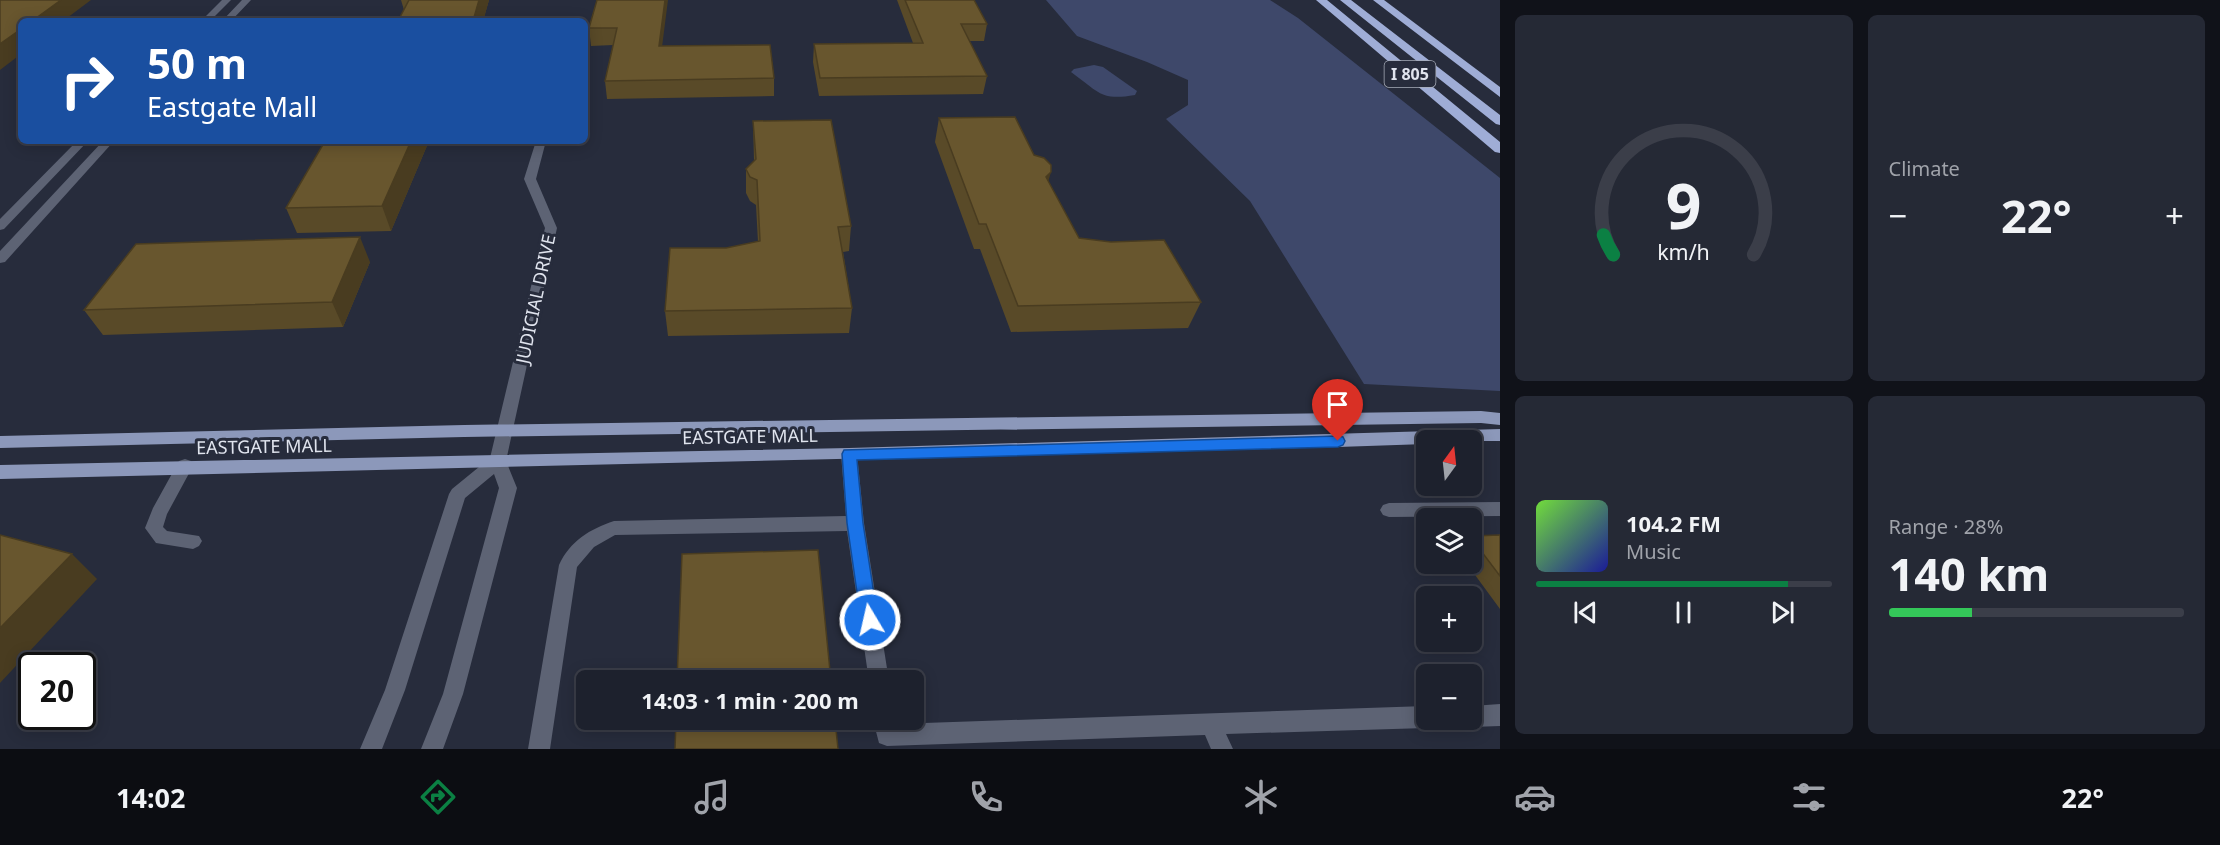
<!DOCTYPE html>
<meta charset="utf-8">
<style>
:root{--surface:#1d212d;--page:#252935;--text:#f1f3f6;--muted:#a0a3aa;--line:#3b3e49;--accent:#0b8043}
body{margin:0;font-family:"Noto Sans",sans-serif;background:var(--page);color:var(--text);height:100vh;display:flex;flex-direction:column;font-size:22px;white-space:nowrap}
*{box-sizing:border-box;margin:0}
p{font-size:20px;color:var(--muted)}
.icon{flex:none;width:33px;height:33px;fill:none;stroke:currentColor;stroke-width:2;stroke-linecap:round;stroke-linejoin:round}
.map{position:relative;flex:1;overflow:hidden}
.details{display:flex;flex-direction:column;gap:15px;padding:15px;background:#101219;width:720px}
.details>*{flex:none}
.top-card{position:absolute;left:18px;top:18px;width:570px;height:126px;border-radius:9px;box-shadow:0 3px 15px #0003,0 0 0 2px var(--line);background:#1a4fa0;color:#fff;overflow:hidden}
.needle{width:39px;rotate:15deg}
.tools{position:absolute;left:1416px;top:430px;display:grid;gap:12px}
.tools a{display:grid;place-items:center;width:66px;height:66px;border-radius:9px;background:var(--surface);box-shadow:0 3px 15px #0003,0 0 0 2px var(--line);font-size:30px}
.speed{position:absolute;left:18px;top:652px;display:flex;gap:12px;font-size:30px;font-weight:700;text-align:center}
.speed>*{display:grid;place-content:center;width:78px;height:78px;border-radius:50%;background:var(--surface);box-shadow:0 3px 15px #0003,0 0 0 2px var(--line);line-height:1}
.speed .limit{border:3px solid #111;border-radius:9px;background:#fff;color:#111}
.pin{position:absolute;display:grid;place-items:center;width:51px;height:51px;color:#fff;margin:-62px -26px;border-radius:50% 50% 50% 0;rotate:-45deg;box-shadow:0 0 6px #0007}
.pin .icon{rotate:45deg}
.me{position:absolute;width:66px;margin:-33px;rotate:351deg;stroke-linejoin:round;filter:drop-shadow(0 0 4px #0008)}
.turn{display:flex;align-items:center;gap:21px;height:126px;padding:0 30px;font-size:27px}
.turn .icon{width:78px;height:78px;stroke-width:2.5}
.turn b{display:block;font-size:42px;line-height:51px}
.big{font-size:45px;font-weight:700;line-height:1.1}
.details .widget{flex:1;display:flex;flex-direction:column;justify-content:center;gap:9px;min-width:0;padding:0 21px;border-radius:9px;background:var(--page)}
.details .dial{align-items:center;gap:0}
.dial svg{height:156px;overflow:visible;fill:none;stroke:var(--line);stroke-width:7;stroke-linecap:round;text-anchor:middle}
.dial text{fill:var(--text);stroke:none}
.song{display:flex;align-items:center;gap:18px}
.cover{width:72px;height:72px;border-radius:9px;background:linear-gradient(135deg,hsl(100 70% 55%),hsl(240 70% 35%))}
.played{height:6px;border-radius:3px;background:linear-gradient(90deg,var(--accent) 85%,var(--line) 85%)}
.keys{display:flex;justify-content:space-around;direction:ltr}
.heat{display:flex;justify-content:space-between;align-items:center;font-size:33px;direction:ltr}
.charge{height:9px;border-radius:4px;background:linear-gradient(90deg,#34c759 28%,var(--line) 0)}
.details .tiles{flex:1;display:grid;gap:15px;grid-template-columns:repeat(2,1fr)}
.trip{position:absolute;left:576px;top:670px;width:348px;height:60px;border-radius:9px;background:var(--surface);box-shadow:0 3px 15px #0003,0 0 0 2px var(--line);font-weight:700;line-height:60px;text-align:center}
.tabs{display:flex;height:96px;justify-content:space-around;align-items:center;background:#0c0d12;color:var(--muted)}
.tabs .icon{width:42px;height:42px}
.tabs .active{color:var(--accent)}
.tabs b{font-size:27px;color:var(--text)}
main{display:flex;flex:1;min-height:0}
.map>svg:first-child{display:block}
.green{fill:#3e486a}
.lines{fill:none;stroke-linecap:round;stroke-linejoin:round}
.minor{fill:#5d6374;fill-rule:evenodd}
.major{fill:#8c98ba;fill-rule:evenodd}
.highway{fill:#9fadd6;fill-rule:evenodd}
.wall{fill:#594a28}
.shaded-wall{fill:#493c20}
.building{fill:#68562e;stroke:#493c20;stroke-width:1.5}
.route{fill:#1a73e8;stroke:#114b97;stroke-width:1.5}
.labels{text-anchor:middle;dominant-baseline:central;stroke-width:6;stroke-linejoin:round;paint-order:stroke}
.shield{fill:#272c3c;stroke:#a8adb9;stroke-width:1.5}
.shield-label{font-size:16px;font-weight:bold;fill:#e0e4ee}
.street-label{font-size:18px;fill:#e0e4ee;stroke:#272c3c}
</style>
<main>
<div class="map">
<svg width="1500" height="749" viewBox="0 0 1500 749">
<rect width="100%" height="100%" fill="#272c3c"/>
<path class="green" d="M1046 0H1270L1298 18 1500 178V391L1364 384 1250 201 1166 119 1188 105V80L1147 62 1077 36Z
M1094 65 1103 67 1137 91 1135 95C1100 101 1099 92 1071 72L1074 69Z"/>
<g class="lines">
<path class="minor" d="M222 0H231L210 21H201Z
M242 0H251L231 21H222Z
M77 141H88L4 229 0 230V219Z
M103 141H114L5 262 0 263V251Z
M536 141H546L536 179 557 228 506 461 517 488 463 694 443 749H421L443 694 499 488 494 474 465 498 405 690 382 749H360L385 690 449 494 452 489 490 458 545 228 524 179Z
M849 448 855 449 857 454 864 523 889 681H869L847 531 615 535 594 547 577 567 550 749H528L559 565C570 541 590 529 614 521L846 516 841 454 843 449Z
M185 459 191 461 193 466 167 514 163 527 167 531 199 536 202 541 199 546 193 549 156 543 145 528 153 508 179 461Z
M1500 502V516L1389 517 1383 515 1380 510 1383 505 1389 503Z
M1500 704V726L1472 727 1465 723 1463 720H1472V706Z
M1426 706V720H1435L1433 724 1426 728 1226 734 1233 749H1211L1205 735 887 746 879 743 873 720H895V724Z"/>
<path class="major" d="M1481 411 1500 413V425L1481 423 464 437 0 448V436L464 425Z
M1500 429V441H1426V444L1338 447 0 479V465L849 448Z"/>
<path class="highway" d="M1316 0H1327L1500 142V153L1495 152Z
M1340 0H1351L1500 115V125L1496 124Z
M1373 0H1384L1500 87V97Z"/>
</g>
<path class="wall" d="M401 0H489L483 21 404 10Z
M597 0 662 46 774 78V96L607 99 605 81 613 45 591 46 589 28Z
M897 0H974L987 24 984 41H969L987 76 983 94 819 96 813 62 814 44 913 43Z
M939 118 1034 155 1079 238 1201 302 1188 328 1011 332 980 249H974L935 142Z
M753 121 851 226 849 251 843 252 852 308 849 333 668 336 665 311 726 248 758 242 756 205 750 201 746 193V169L754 161Z
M325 141H429L391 231 297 233 286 208Z
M370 262 343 327 103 335 84 310Z
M1500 535V609L1467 564H1472V536Z"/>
<path class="shaded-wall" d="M61 0H91L63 21H32Z
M479 0H489L483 21H473Z
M665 0H668L660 63 659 46Z
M21 29V54L0 70V44Z
M411 141H429L391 231 382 206Z
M1051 172 1044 196 1046 177Z
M360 237 370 262 343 327 332 302Z
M72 554 97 579 0 683V628Z"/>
<path class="building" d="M0 0H61L32 21H21V29L0 44Z
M409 0H479L473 21H398Z
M597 0H665L659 46 770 45 774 78 605 81 617 28H589Z
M905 0H974L987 24H961L987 76 820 78 814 44 923 43Z
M1015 117 1034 155 1044 158 1051 165V172L1046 177 1079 238 1111 242 1164 240 1201 302 1018 306 986 224H979L939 118Z
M831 120 851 226 838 227 852 308 665 311 670 248H726L760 241 757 180 750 177 746 169 756 159 753 121Z
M325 141H411L382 206 286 208Z
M360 237 332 302 84 310 136 244Z
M0 535 72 554 0 628Z
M1500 535V576L1472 539V536Z
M818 550 831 681H677L682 554Z
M676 720H835L838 749H675Z"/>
<path class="route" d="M1338 436 1343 437 1345 441 1343 445 1338 447 857 460 863 523 878 620 876 626 870 628 863 626 861 620 847 523 842 454 844 450Z"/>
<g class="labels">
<rect class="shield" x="1384.5" y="61" width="51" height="26" rx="4.5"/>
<g class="shield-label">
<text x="1410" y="74">I 805</text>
</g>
<g class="street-label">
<text transform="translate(535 299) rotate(-78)">JUDICIAL DRIVE</text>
<text transform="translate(750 436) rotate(-1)">EASTGATE MALL</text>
<text transform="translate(264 446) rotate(-1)">EASTGATE MALL</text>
</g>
</g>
</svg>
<div class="tools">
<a><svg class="needle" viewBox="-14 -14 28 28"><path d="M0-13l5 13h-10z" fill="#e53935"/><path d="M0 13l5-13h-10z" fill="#a0a3aa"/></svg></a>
<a><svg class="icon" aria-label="layers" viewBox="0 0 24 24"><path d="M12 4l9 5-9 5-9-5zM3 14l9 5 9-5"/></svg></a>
<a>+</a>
<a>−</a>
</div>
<div class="speed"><div class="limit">20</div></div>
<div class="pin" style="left:1338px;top:441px;background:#d93025"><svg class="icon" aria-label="arrive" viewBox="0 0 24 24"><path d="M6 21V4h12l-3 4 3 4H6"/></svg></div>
<svg class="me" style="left:870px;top:620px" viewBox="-20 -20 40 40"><circle r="17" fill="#1a73e8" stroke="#fff" stroke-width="3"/><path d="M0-11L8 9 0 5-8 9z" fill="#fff"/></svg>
<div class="trip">14:03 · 1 min · 200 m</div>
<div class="top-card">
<div class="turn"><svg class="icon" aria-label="right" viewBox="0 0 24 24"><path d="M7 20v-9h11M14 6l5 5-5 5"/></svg><div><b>50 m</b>Eastgate Mall</div></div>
</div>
</div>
<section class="details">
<div class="tiles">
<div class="widget dial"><svg viewBox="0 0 100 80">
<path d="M14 69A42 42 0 1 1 86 69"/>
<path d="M14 69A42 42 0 0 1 9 59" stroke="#0b8043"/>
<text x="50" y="56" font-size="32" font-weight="700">9</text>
<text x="50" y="72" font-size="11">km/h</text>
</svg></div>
<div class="widget"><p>Climate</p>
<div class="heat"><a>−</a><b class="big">22°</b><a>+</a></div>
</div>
<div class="widget">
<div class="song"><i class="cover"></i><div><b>104.2 FM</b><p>Music</p></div></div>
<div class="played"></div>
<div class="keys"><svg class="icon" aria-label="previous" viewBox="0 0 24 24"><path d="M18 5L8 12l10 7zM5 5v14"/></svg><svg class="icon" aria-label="pause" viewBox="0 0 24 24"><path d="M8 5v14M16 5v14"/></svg><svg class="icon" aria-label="next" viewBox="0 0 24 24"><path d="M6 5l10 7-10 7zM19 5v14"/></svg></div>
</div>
<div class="widget"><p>Range · 28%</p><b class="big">140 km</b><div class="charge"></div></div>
</div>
</section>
</main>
<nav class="tabs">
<b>14:02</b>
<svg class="icon active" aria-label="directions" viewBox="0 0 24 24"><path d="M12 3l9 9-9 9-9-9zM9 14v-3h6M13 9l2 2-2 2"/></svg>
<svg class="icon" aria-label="music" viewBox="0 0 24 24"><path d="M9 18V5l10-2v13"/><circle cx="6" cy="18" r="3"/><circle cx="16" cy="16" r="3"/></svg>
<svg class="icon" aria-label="phone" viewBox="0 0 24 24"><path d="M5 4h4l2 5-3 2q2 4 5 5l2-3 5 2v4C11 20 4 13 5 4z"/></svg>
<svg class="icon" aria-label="climate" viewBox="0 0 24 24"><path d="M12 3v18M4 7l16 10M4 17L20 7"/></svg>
<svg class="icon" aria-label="car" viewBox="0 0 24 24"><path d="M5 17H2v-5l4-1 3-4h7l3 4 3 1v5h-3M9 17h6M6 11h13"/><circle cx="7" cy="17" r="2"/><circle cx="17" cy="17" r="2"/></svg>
<svg class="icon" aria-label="filters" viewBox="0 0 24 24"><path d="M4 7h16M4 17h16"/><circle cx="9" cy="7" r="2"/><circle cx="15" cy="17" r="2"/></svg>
<b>22°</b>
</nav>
